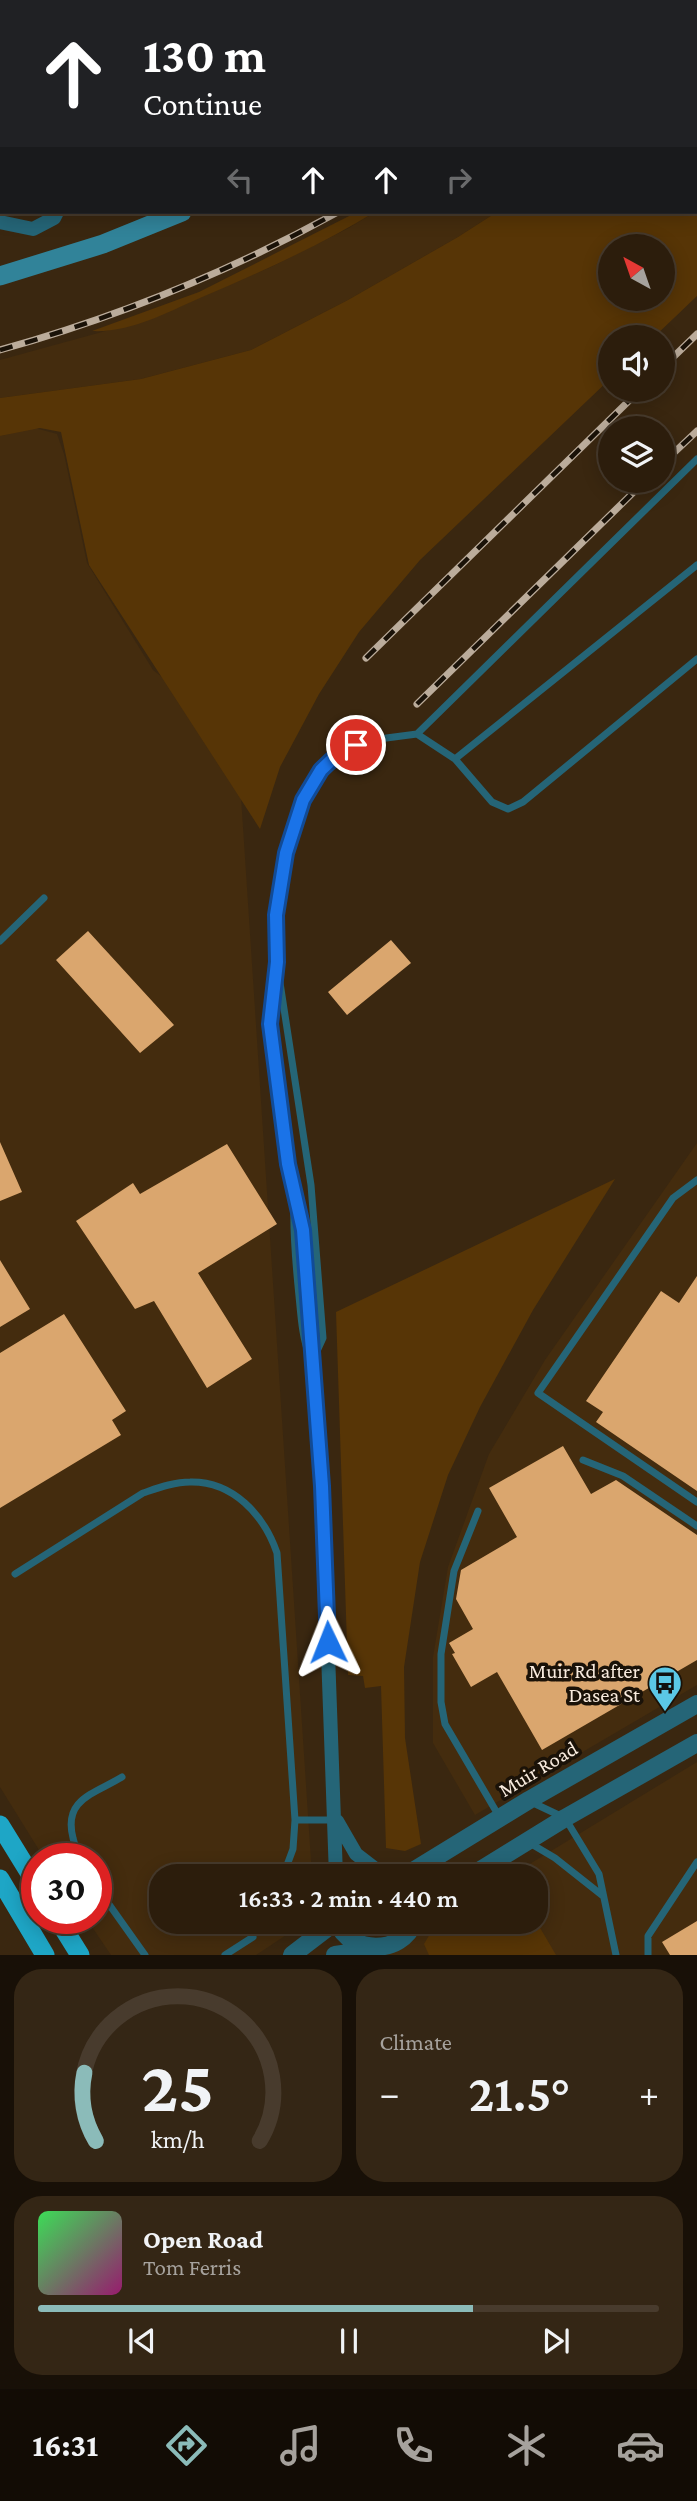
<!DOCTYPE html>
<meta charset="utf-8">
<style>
:root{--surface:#2c1d0c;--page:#342615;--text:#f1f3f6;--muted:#a6a29d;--line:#483b2d;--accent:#8bbbb9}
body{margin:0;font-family:"Crimson Pro",serif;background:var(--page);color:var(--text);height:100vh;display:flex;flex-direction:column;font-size:26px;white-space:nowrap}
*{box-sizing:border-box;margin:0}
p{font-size:23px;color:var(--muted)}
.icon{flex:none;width:38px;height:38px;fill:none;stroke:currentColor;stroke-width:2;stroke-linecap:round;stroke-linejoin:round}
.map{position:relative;height:1955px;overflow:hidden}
.drawer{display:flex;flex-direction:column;gap:14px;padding:14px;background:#181007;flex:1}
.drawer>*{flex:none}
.guide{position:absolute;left:0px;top:0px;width:698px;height:214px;box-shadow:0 4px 18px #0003,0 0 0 2px var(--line);background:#202124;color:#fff;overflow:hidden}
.needle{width:46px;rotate:320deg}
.fabs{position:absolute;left:598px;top:234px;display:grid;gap:14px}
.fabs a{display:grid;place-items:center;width:77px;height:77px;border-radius:50%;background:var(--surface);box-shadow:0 4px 18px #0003,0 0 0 2px var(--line);font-size:35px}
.speed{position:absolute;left:21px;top:1843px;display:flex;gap:14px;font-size:35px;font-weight:700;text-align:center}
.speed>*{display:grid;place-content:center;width:91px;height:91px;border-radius:50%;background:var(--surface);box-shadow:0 4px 18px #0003,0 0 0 2px var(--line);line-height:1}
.speed .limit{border:10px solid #d22;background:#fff;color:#111}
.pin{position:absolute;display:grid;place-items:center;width:60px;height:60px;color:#fff;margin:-30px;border:4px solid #fff;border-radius:50%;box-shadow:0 2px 7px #0007}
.me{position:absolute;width:77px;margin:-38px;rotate:358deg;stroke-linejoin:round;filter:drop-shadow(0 0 5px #0008)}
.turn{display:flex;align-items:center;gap:24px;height:147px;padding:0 28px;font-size:32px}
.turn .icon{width:91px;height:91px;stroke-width:2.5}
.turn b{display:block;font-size:49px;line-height:60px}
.lanes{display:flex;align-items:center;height:66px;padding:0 28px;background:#0003;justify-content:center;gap:35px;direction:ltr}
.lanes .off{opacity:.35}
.big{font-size:52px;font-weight:600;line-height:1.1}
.drawer .card{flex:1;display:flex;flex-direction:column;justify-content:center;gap:10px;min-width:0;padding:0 24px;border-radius:28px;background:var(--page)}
.drawer .dial{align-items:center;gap:0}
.dial svg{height:182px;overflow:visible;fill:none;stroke:var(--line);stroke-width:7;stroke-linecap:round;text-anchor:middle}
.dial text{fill:var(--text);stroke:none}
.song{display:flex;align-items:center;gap:21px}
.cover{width:84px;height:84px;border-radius:10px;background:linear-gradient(135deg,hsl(130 70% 55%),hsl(320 70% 35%))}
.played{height:7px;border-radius:4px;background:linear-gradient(90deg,var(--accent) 70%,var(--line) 70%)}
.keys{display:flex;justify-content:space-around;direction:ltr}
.heat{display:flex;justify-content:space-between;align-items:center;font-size:38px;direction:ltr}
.drawer .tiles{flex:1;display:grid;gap:14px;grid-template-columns:1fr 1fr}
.card:last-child{grid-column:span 2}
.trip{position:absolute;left:149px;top:1864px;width:399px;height:70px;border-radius:28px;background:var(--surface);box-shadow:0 4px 18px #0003,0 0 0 2px var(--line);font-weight:600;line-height:70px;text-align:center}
.menu{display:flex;height:112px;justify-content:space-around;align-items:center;background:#120c05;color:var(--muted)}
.menu .icon{width:49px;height:49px}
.menu .active{color:var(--accent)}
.menu b{font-size:32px;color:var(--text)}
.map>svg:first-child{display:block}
.built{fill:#442c0e}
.green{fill:#573506;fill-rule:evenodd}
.building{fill:#daa66e}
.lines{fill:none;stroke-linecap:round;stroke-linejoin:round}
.path{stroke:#a1917f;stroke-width:2.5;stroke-dasharray:2 5;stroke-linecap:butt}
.service{stroke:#256577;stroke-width:7}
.minor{stroke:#256577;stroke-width:14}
.tertiary{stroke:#256577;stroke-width:18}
.secondary{stroke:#318399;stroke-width:19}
.trunk{stroke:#1ea6c6;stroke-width:19}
.rail-casing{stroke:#bbac9b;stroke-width:7}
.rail{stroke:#1a1208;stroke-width:4.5;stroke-dasharray:13;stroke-linecap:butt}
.route-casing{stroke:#114b97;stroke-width:18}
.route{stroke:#1a73e8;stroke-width:12}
.labels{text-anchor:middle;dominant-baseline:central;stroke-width:7;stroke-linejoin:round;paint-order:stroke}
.poi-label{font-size:21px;fill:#f8ebde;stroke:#1a1208;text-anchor:end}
.street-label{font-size:21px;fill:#f8ebde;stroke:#1a1208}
</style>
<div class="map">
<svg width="697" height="1955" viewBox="0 0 697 1955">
<rect width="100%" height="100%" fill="#3a2710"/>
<path class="built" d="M375 212H497L458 237 348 300 251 350 141 379 0 398V360L153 318 273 266 347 229Z
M35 428 57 434 64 454 87 563 153 670 237 736 312 1876H161V1922H306L256 1955H111L86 1918H96V1858H44L0 1787V436Z
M697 1143V1685L475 1815 433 1743V1657L448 1567 489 1454 545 1360Z
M697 1762V1955H380L435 1922H536V1876H510Z"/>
<path class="green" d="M697 54V296L653 338H611V378L420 560 359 632 319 694 280 767 260 829 89 565 61 432 40 428 0 436V398L141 379 251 350 348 300 458 237 497 212H696ZM611 247H663V299H611Z
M357 212H375C319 246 259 273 200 298 166 313 129 333 92 331L199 292Z
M615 1179 533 1310 480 1407 448 1475 420 1562 404 1667 405 1738 421 1844 405 1851 386 1848 381 1686 365 1688 363 1676 348 1675 336 1312Z
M536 1921 556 1955H429L424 1944 437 1922Z"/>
<path class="building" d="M88 931 174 1025 140 1053 56 960Z
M391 940 411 963 347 1015 328 992Z
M0 1142 22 1192 0 1201Z
M227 1144 277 1224 198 1273 252 1359 207 1388 154 1301 135 1309 76 1221 133 1183 140 1194Z
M0 1260 30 1309 0 1327Z
M697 1276V1491L596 1422 603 1412 586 1401 661 1291 679 1303Z
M64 1314 126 1411 112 1420 121 1435 0 1508V1353Z
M563 1446 591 1494 616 1480 697 1535V1660L542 1750 497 1672 471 1687 452 1654 455 1653 449 1643 473 1629 456 1599 461 1570 517 1537 489 1488Z
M697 1921V1955H670L662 1942Z"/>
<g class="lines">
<path class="path" d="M0 26H2"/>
<path class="service" d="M417 734 455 759 697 565
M455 759 492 802 508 809 523 802 697 659
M0 941 44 898
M276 971 270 1024 288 1164 303 1230 312 1362
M697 1180 673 1198 538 1393 697 1502
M294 1208C293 1237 296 1266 299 1296 301 1316 302 1336 309 1355
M312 1362 323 1338 311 1185 277 963 276 915 286 853 303 800 321 770 342 750 371 740 417 734 697 459
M583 1460 623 1476 697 1526
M478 1511 454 1571 441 1654V1702L445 1724 500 1818
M15 1574 143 1493C158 1488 174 1482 190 1482 233 1481 264 1515 277 1553L295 1820
M529 1801 565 1818 599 1874 616 1955
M528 1842 555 1858 603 1896
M80 1858C76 1852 75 1845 73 1838 63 1799 94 1794 122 1777
M283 1876 293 1849 295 1820H335
M96 1886 145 1955
M225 1955 253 1937 244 1922
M648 1955V1936L697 1862"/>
<path class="minor" d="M53 0 54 2
M272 0 273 2
M204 2V0
M0 95 2 96
M0 222 33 229 54 218 57 212
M312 1362 322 1486 336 1876
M337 1821 356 1854 382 1874"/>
<path class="tertiary" d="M364 1876 382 1874 389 1876
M405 1876 529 1800 697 1704
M471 1876 565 1818 697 1743
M337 1922C350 1955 402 1955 414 1922
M292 1955 335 1922
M335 1955 363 1951"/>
<path class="secondary" d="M519 2 521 0
M0 276 103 244 182 212"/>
<path class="trunk" d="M0 1825 37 1885
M0 1879 45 1955
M57 1918 80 1955"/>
<g class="rail-casing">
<path id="rail" d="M607 2 609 0
M0 350C118 317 231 271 338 212
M663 367 697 334
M663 463 697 431
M366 658 640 390
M417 704 645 481"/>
</g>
<use href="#rail" class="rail"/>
</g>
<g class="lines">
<g class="route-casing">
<path id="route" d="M328 1642 322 1486 303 1230 288 1164 270 1024 277 962 276 915 286 853 303 800 321 770 342 750 356 745"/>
</g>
<use href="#route" class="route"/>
</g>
<defs>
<g id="bus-pin" transform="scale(1.75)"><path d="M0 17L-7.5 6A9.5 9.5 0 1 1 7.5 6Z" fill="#5bc8e6" stroke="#1a1208"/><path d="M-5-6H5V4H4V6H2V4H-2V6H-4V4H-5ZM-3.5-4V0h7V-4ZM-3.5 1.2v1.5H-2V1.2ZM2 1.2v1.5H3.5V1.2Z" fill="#111"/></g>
</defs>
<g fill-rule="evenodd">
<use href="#bus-pin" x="665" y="1683"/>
</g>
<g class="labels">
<g class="poi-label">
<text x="640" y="1671">Muir Rd after<tspan x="640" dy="24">Dasea St</tspan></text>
</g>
<g class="street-label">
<text transform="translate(538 1769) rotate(-31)">Muir Road</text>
</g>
</g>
</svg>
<div class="fabs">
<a><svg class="needle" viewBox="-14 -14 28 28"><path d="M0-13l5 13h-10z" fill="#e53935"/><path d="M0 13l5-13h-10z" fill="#a6a29d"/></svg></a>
<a><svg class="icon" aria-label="sound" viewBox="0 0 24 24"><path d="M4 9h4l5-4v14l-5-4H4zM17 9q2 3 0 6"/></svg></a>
<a><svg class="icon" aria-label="layers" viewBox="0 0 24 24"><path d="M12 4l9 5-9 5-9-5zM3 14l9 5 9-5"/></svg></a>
</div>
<div class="speed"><div class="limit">30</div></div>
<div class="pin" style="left:356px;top:745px;background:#d93025"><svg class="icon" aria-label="arrive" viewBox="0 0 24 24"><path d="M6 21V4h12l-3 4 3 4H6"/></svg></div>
<svg class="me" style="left:328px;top:1642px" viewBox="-20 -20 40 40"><path d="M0-17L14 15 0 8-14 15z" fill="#1a73e8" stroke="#fff" stroke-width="4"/></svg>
<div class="trip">16:33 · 2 min · 440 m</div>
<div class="guide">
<div class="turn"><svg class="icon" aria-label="ahead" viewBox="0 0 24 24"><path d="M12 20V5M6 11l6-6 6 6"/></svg><div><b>130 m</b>Continue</div></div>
<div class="lanes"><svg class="icon off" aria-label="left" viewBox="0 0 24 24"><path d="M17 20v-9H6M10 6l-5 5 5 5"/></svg><svg class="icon" aria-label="ahead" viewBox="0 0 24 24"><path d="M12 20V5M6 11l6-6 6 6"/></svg><svg class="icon" aria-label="ahead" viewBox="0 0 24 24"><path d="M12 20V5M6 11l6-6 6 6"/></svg><svg class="icon off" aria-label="right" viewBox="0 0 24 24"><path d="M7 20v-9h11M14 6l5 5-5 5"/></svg></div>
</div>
</div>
<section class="drawer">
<div class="tiles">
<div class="card dial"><svg viewBox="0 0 100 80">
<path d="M14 69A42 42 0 1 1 86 69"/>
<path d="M14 69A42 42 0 0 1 9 39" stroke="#8bbbb9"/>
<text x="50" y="56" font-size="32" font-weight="700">25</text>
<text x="50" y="72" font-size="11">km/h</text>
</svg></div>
<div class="card"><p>Climate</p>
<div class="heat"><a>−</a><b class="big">21.5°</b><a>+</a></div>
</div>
<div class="card">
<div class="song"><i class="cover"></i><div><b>Open Road</b><p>Tom Ferris</p></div></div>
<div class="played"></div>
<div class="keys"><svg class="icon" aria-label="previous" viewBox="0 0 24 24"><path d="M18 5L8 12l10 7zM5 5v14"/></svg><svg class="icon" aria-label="pause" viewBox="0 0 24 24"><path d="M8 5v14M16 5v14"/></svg><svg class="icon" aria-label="next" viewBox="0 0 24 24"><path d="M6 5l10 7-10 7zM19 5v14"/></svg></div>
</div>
</div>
</section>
<nav class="menu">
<b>16:31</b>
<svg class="icon active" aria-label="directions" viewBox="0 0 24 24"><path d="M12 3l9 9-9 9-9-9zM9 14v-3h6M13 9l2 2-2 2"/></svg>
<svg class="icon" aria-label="music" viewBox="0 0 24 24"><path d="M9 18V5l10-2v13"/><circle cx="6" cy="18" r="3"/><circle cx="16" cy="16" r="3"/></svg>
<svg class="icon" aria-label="phone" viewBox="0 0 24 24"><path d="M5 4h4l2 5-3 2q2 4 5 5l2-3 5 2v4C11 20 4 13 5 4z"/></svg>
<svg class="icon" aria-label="climate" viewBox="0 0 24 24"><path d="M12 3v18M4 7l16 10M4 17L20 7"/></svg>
<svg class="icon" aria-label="car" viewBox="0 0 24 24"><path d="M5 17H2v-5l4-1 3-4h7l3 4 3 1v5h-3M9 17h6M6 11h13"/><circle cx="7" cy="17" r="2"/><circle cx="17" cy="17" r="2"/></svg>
</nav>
